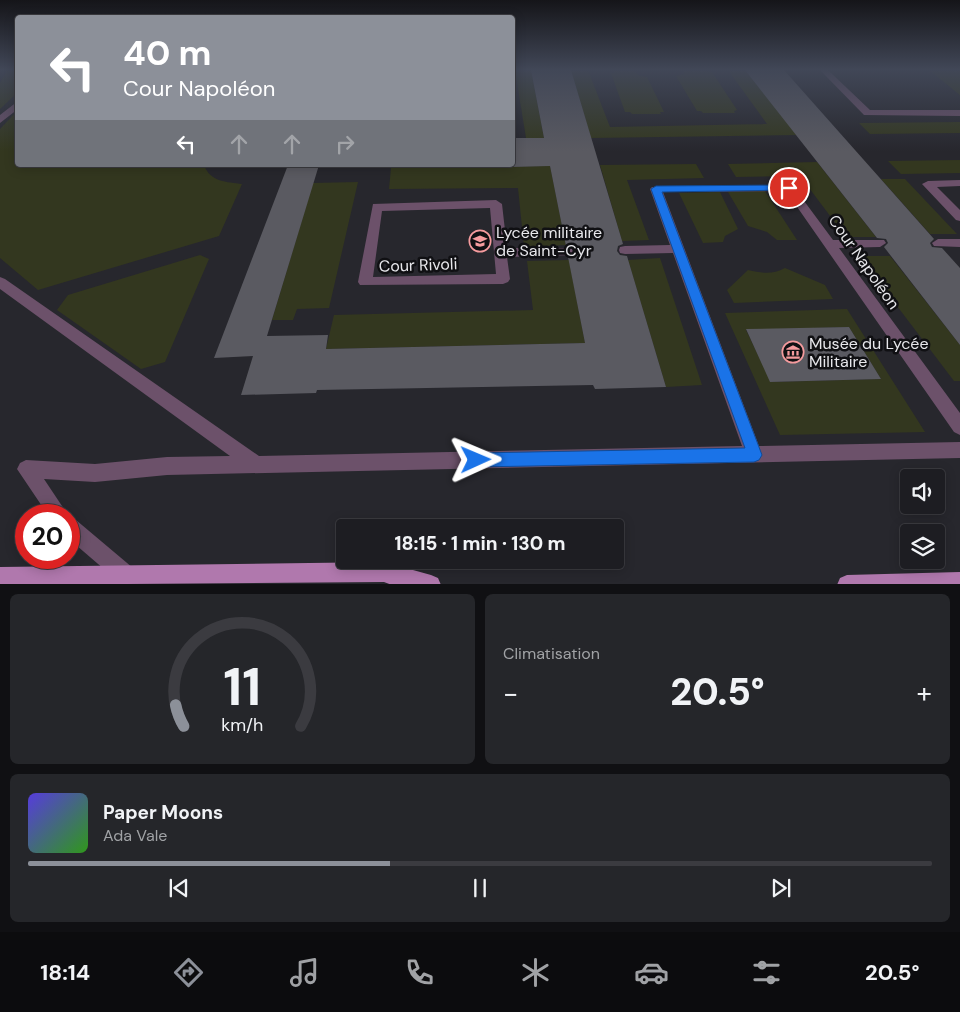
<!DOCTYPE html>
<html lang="fr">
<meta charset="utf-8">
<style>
:root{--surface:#1d1d22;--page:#25262a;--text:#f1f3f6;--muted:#a0a2a5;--line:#3b3b40;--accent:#8c9099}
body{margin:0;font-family:"DM Sans",sans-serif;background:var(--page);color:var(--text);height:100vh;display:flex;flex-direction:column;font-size:19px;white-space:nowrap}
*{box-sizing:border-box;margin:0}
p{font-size:16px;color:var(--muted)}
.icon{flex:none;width:28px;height:28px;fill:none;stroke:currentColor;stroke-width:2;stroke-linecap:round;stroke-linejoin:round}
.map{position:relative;height:584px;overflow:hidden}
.side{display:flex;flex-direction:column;gap:10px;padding:10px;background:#101013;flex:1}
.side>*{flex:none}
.guide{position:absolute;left:15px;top:15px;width:500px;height:152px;border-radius:5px;box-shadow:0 2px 12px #0003,0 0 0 1px var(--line);background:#8c9099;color:#fff;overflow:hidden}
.controls{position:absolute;left:900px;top:469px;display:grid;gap:10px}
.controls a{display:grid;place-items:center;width:45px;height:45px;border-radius:5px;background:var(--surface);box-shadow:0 2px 12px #0003,0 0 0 1px var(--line);font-size:25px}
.speed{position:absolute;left:15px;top:504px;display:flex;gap:10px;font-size:25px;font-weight:700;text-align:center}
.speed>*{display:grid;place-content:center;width:65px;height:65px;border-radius:50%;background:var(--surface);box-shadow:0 2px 12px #0003,0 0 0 1px var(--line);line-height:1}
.speed .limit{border:8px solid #d22;background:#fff;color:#111}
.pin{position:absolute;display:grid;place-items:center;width:42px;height:42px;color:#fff;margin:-21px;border:2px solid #fff;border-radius:50%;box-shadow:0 1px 5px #0007}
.me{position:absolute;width:55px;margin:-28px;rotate:89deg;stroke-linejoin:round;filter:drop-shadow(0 0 4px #0008)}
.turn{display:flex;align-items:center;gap:18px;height:105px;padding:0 25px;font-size:22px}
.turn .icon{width:65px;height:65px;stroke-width:2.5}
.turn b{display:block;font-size:35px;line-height:42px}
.lanes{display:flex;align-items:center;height:48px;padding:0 25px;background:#0003;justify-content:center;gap:25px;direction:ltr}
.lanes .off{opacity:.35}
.big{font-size:38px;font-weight:800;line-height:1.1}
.side .card{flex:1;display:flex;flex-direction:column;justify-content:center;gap:8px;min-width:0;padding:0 18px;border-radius:8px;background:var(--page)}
.side .dial{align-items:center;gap:0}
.dial svg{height:130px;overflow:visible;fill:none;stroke:var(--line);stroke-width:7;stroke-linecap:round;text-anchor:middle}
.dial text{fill:var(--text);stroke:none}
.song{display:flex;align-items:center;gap:15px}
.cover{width:60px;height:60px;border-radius:8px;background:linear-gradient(135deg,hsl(250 70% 55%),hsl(110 70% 35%))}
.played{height:5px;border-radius:2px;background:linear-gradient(90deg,var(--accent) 40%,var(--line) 40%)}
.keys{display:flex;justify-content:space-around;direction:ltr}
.heat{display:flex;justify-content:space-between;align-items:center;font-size:28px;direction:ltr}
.side .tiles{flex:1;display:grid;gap:10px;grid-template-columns:1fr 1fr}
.card:last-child{grid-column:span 2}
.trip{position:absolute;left:336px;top:519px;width:288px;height:50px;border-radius:5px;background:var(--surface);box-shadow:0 2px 12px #0003,0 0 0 1px var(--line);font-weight:800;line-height:50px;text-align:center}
.dock{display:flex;height:80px;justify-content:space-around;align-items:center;background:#0c0c0e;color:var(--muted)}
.dock .icon{width:35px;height:35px}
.dock .on{color:var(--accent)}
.dock b{font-size:22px;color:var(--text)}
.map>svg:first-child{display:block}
.green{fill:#33371f;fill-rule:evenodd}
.building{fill:#5a5a61}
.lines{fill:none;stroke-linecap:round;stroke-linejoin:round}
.service{fill:#6c516a;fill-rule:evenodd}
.primary{fill:#b078ad;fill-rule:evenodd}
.route{fill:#1a73e8;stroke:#114b97}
.labels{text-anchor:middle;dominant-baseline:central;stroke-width:5;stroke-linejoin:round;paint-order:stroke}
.poi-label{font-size:16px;fill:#e7e7eb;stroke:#101013;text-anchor:start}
.street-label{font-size:16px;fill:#e7e7eb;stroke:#101013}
</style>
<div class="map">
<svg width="960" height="585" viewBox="0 0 960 585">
<rect width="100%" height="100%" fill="#27272d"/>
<path class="green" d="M7 70H17V93L0 109V83Z
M515 70H531L544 138H526Z
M571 70H588L610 127 767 124 728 70H745L797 135 591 138Z
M706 70 712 72 737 110 734 111 735 113H703L701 111H697L676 76 684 74V71Z
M929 70H960V95Z
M614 71H634L640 76 647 77 664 112H660L661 114H632L630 112H625L611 73H614Z
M17 111 18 165H204C210 182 227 182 242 184L219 236 38 290 0 258V129Z
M960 122V133L870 134 859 123Z
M960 160V173L901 174 888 161Z
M817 162 876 237H846L800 176 736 177 728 164Z
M696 164 704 178 627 180 649 240 622 241 600 165Z
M550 166 566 245 524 247 518 188 389 189 391 168Z
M881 179H905L957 234H930Z
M358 182 329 308 297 309 293 320H272L313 183Z
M765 191 797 240H777L767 232 748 226 728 192Z
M720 192 738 229 725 236 723 242 703 243 679 193Z
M200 255 209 259 165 362 141 369 57 310 68 295Z
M859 256H890L960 345V381H954Z
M660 258 702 385 666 387 628 260Z
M569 260 585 343 326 349 334 315 533 310 527 261Z
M785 268 825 285 833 299 734 303 727 290 748 270C762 273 772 275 785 268Z
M847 309 925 432 780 435 725 313ZM849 327 881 379 771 382 746 330Z"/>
<path class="building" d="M531 70H571L623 244 618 246 617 251 620 255 627 256 666 387 595 389 593 385 317 390 316 393 241 395 253 356 214 358 288 165H319L267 336 328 335 326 349 585 343 568 257 573 256 575 251 572 247 566 246 550 166 512 167V138H544Z
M745 70H784L934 239 930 243 932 247 942 248 960 268V345L884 247 888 243 886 239 877 238Z
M849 327 881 379 770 382 746 329Z"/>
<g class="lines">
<path class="service" d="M820 70H828L870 110H960V116L864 115Z
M18 101V109L0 123V115Z
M960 180V186L937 187 960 210V221L956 220 922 184 928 181Z
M789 185 793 186 833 240H884L886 243 880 247 839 248 960 413V435L954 432 786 191 663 192 759 446 960 442V458L167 475 95 482 44 479 68 515H48L17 469 20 463 26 460 95 464 167 457 230 456 0 289V277L5 279 259 456 742 446 673 253 625 254 620 253 619 250 620 247 625 246 670 245 650 189 652 187Z
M496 200 502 204 507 248H567L572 249 573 252 572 255 507 257 510 279 508 282 503 284 360 285 358 282 373 204ZM490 208 496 274 373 277 382 211Z
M938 239H960V247L934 246 932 243Z
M69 517 76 520 133 568 136 575 133 582 128 585 119 582 69 539Z"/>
<path class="primary" d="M384 562 431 575 438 578 441 585H392L384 582 0 585V567Z
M960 572V585H837L840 578 847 575Z"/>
</g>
<linearGradient id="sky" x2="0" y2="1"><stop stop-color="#151519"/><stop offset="0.46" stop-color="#414757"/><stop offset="1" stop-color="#414757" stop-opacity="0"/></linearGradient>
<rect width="960" height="151" fill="url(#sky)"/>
<path class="route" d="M789 185 794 188 792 190 662 192 762 455 759 460 754 462 476 467 470 465 468 460 470 455 476 453 745 448 651 189 656 186Z"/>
<defs>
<g id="school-ring" transform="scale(1.125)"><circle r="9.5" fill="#101013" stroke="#f59b9e" stroke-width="1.5"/><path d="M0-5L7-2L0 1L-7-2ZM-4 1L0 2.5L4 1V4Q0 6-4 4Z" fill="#f59b9e"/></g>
<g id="museum-ring" transform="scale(1.125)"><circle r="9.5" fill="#101013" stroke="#f59b9e" stroke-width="1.5"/><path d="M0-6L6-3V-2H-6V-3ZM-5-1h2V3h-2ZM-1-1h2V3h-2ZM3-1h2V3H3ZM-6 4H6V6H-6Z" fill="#f59b9e"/></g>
</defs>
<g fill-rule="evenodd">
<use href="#school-ring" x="480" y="241"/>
<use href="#museum-ring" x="793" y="352"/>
</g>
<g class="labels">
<g class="poi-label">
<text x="496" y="232">Lycée militaire<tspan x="496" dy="18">de Saint-Cyr</tspan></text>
<text x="809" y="343">Musée du Lycée<tspan x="809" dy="18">Militaire</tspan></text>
</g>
<g class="street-label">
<text transform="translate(864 262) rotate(55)">Cour Napoléon</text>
<text transform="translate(418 265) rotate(-2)">Cour Rivoli</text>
</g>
</g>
</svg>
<div class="controls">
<a><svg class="icon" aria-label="sound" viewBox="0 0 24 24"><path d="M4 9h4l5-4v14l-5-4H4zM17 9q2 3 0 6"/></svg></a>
<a><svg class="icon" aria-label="layers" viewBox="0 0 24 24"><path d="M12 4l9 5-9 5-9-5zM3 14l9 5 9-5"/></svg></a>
</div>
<div class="speed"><div class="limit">20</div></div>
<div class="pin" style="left:789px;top:188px;background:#d93025"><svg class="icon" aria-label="arrive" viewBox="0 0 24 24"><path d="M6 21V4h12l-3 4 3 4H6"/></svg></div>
<svg class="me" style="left:476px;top:460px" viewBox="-20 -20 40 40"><path d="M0-17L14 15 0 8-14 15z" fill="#1a73e8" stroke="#fff" stroke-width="4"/></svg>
<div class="trip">18:15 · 1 min · 130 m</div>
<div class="guide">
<div class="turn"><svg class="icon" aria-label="left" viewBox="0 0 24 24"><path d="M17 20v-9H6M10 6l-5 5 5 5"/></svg><div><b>40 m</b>Cour Napoléon</div></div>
<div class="lanes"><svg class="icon" aria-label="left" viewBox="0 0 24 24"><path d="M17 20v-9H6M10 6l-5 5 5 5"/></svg><svg class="icon off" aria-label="ahead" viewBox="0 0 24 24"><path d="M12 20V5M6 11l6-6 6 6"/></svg><svg class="icon off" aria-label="ahead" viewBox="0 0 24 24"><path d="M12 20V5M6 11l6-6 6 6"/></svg><svg class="icon off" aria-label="right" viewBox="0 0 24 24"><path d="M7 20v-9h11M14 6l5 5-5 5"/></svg></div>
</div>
</div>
<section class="side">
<div class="tiles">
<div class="card dial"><svg viewBox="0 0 100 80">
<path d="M14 69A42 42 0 1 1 86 69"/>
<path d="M14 69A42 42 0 0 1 9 56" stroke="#8c9099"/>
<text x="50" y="56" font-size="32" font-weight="700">11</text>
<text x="50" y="72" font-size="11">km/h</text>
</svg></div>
<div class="card"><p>Climatisation</p>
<div class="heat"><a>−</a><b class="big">20.5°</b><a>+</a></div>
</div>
<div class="card">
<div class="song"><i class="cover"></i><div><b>Paper Moons</b><p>Ada Vale</p></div></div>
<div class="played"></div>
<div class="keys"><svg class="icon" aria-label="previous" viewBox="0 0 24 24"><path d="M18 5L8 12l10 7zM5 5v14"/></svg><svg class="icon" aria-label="pause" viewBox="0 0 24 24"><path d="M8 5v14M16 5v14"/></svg><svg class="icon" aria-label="next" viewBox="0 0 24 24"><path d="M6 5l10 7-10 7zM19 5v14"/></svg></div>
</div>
</div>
</section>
<nav class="dock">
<b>18:14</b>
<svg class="icon on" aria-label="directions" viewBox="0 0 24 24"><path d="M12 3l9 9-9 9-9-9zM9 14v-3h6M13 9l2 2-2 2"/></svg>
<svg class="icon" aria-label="music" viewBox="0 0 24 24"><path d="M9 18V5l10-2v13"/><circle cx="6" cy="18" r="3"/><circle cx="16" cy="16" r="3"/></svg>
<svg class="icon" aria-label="phone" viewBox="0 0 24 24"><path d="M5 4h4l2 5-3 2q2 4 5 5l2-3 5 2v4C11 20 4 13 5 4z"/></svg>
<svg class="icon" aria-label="climate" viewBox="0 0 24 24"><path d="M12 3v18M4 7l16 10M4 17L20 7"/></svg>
<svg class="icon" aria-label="car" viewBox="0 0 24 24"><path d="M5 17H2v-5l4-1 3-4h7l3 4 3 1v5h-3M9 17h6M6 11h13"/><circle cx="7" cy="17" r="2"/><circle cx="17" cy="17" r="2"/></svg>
<svg class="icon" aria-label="filters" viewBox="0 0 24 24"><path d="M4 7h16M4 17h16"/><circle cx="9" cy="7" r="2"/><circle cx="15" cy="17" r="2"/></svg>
<b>20.5°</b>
</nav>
